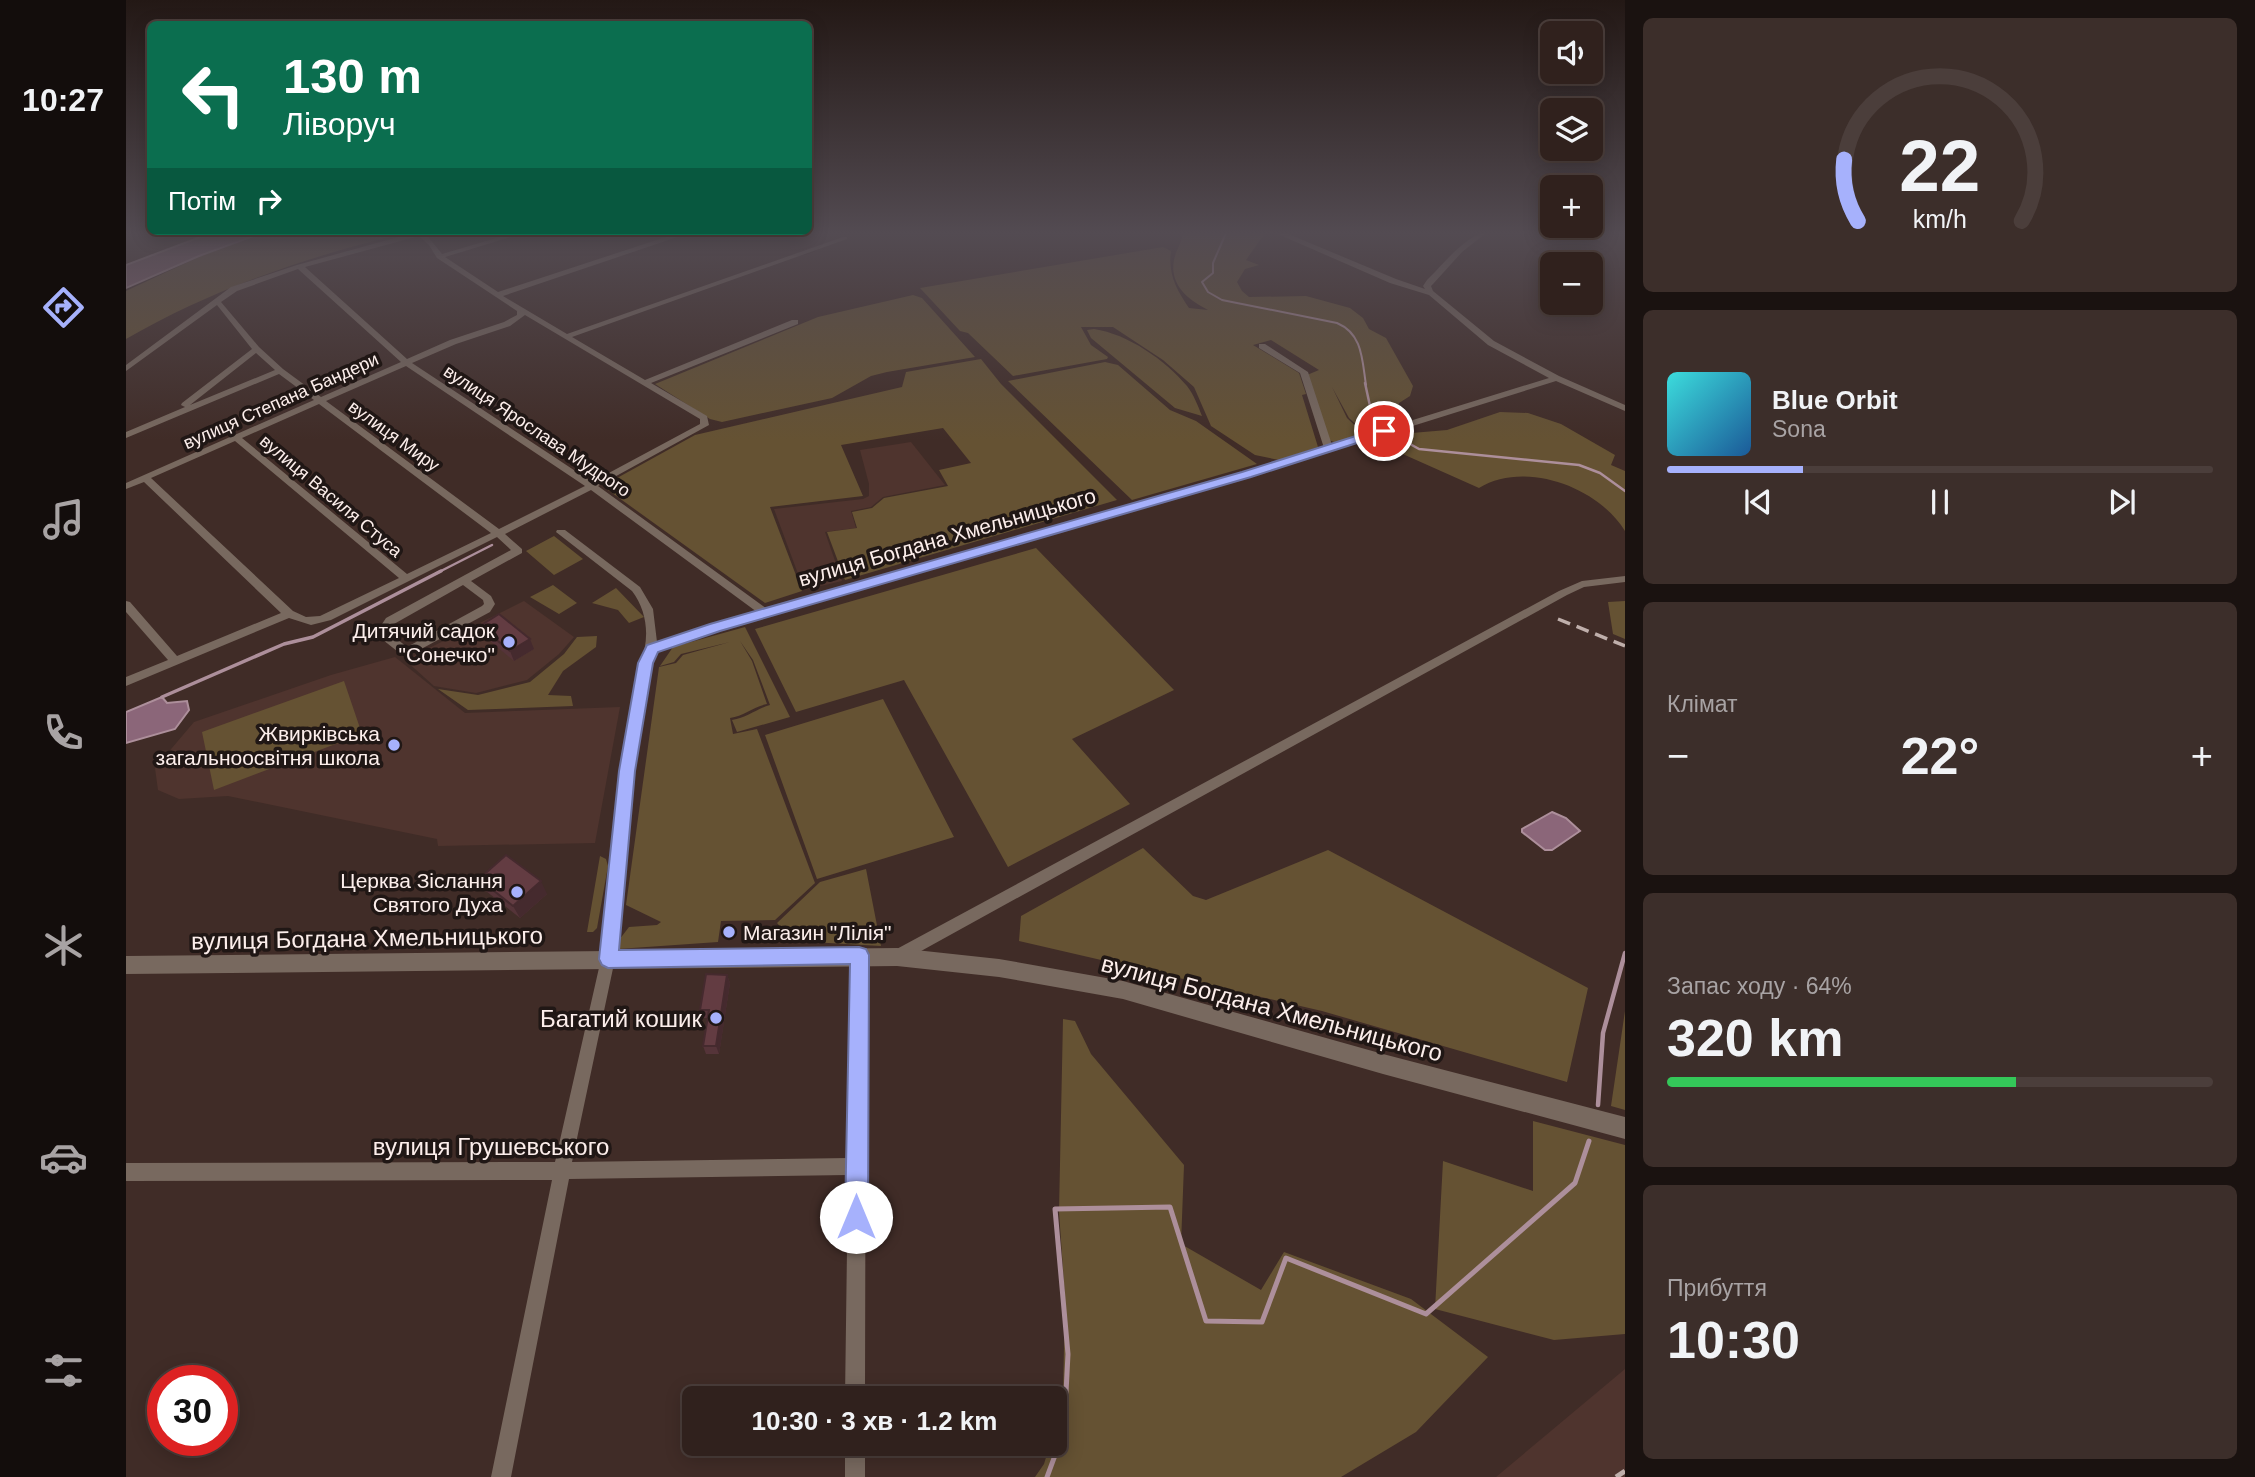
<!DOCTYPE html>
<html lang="uk">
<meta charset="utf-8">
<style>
:root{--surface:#30211d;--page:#3c2e2a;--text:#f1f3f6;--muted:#a8a3a4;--line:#4b3e3b;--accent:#a6b1fc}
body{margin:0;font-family:Helvetica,sans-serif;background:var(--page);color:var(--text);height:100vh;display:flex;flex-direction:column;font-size:26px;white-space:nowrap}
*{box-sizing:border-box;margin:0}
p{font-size:23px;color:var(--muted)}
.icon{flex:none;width:38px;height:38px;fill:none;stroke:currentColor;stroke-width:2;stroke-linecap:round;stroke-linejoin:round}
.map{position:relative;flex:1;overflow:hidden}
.panel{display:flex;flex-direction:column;gap:18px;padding:18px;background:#1a1210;width:630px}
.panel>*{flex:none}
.banner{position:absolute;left:21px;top:21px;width:665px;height:214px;border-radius:10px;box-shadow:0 4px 18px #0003,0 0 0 2px var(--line);background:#0b6e4f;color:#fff;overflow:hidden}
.fabs{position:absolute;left:1414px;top:21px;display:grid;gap:14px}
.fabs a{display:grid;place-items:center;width:63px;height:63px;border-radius:10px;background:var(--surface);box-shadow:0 4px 18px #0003,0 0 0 2px var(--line);font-size:35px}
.speed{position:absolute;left:21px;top:1365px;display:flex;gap:14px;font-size:35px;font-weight:700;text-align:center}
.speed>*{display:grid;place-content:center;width:91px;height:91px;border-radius:50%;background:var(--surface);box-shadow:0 4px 18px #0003,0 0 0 2px var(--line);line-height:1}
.speed .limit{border:10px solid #d22;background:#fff;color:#111}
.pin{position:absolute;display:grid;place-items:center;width:60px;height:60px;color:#fff;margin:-30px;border:4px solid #fff;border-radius:50%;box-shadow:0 2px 7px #0007}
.me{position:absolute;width:77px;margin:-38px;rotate:0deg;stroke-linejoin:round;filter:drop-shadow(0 0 5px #0008)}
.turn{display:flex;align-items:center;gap:24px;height:147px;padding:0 21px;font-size:32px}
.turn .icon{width:91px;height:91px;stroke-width:2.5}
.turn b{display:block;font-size:49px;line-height:60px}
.then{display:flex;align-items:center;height:66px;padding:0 21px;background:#0003;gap:14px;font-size:26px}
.big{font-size:52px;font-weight:600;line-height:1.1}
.panel .widget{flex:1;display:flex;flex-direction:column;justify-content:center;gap:10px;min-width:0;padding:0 24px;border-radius:10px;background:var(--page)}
.panel .dial{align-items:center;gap:0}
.dial svg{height:182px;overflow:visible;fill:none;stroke:var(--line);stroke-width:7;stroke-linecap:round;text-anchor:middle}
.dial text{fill:var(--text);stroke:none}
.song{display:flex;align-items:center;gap:21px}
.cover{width:84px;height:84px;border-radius:10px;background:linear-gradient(135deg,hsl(180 70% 55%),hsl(210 70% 35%))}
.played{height:7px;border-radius:4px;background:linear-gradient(90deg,var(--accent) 25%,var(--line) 25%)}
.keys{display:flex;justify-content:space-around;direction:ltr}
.heat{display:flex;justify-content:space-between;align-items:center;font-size:38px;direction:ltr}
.charge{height:10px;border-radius:5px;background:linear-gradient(90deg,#34c759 64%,var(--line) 0)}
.trip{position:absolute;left:556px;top:1386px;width:385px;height:70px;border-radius:10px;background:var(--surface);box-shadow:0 4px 18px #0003,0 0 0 2px var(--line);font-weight:600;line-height:70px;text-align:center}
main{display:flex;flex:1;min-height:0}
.tab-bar{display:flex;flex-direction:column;width:126px;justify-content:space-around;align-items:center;background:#130d0c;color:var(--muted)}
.tab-bar .icon{width:49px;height:49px}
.tab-bar .current{color:var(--accent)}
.tab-bar b{font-size:32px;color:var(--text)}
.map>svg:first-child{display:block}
.built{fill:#4f342e}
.green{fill:#655233}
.water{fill:#8b6679;stroke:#ad8f9b;stroke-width:2}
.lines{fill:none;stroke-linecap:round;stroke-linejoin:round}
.stream-far4{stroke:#ad8f9b;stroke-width:2}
.stream-far3{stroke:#ad8f9b;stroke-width:2.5}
.stream-far2{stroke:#ad8f9b;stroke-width:3.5}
.stream-far1{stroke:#ad8f9b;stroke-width:4.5}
.stream{stroke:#ad8f9b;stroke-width:5}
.minor{fill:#78695f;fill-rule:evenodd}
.tertiary{fill:#78695f;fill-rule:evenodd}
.rail-far1{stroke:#bfafab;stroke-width:3.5;stroke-dasharray:13 7;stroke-linecap:butt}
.rail{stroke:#bfafab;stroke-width:5;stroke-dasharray:21 10;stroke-linecap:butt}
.wall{fill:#553439}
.shaded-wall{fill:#452a2e}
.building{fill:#633c42;stroke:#452a2e;stroke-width:2}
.route{fill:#a6b1fc;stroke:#6c73a4;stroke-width:2}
.poi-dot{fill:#a6b1fc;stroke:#201715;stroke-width:2.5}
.labels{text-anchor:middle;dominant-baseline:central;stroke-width:7;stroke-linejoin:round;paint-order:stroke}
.far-street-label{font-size:18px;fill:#fceeeb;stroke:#201715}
.street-label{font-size:21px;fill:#fceeeb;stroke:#201715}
.poi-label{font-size:21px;fill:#fceeeb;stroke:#201715;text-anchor:end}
.near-street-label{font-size:24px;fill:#fceeeb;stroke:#201715}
.near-poi-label{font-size:24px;fill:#fceeeb;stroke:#201715;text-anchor:end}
</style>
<main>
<nav class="tab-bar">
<b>10:27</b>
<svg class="icon current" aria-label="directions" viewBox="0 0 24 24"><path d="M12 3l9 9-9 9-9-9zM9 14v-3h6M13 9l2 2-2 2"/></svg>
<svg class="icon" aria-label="music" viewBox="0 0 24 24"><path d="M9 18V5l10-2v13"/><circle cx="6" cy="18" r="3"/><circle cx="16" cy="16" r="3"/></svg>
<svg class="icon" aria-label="phone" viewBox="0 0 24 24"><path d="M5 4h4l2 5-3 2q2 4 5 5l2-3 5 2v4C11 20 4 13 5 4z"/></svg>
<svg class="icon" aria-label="climate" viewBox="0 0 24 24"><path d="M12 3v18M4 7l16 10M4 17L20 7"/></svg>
<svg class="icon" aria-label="car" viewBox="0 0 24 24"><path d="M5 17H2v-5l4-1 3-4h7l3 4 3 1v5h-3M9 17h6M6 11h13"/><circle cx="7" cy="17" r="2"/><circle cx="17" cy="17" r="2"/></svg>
<svg class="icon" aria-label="filters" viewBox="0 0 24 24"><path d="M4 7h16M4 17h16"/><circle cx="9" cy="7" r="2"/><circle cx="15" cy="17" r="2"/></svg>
</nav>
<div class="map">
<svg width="1499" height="1477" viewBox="0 0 1499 1477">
<rect width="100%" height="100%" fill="#402c27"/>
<path class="built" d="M785 442 819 485 757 497 745 507 725 511 730 528 699 532 716 581 678 590 648 509 737 499 743 496V484L734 450Z
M398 601 448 637 433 654 401 680 350 693 308 686 279 660Z
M269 657 339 713 494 707 469 843 312 846 311 839 102 796 53 799 32 790 29 768 68 722 205 675Z
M1499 1369V1477H1370Z"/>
<path class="green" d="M140 233H280C182 256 87 289 0 339V291L75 256Z
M1057 233H1139L1120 260 1133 265 1119 269 1111 282 1116 291 1123 297 1180 296 1224 308 1237 318 1243 329 1260 338 1287 386 1284 396 1273 403 1270 424 1240 434 1223 418 1206 387 1221 418 1238 434 1210 443 1203 440 1181 375 1193 370 1145 340 1127 345 1173 373 1180 394 1176 395 1192 447 1153 460 1129 455 1085 426 1068 387 1037 360 987 327H955L965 345 982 357 981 359 887 376 842 333 834 331 794 288 1037 247 1045 251C1042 274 1050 289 1063 308L1082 310C1064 301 1043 286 1048 260 1050 250 1056 242 1057 233Z
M787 295 796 298 849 357 761 372 745 376 706 398 596 422 584 419 529 384 692 317Z
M968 329C1002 334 1039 360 1061 386 1068 395 1072 406 1076 416L1049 408 965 338 961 330Z
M855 359 875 384 991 500 719 580 701 532 731 528 726 512 746 508 758 498 822 486 813 470 845 463 817 428 715 445 737 496 644 507 676 591 639 603 482 490V483L569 435 776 387 780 372Z
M979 362 992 365 1044 410 1070 421 1131 464 1006 500 882 381Z
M1374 412 1402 413 1435 424 1489 455 1485 465 1499 471V531C1472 487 1399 460 1353 488L1252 443 1274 434 1321 430Z
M428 536 457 559 428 575 400 551Z
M910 548 1048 690 946 739 1004 804 882 867 778 680 670 712 629 629Z
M427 585 451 603 433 614 404 597Z
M490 588 518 617 503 623 492 610 466 603Z
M1499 601V639L1487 634 1482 602Z
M619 627 664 717 611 732 606 720C621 718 630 709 644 705L627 660 614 641 626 661 641 704C627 707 618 716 604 718L607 734 631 729 689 883 649 920 595 921 592 942 492 949 493 940 503 927 531 925 535 922 500 905 533 667 550 663 557 655 604 642 555 654 548 662 534 666 547 647Z
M471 636 470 647 437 671 422 695 445 696 447 706 342 710 312 689 352 695 404 682 438 654 451 637Z
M218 681 236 734 88 790 76 732Z
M757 699 828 837 691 879 639 735Z
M1017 848 1067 896 1080 900 1202 850 1462 988 1441 1082 1196 1011 893 941 895 916Z
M474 856 480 859 482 866 471 928 467 932H461Z
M740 869 755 946 667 941 651 923 694 882Z
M1499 1011V1110L1485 1106Z
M937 1019 949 1021 965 1054 1058 1165 1055 1244 1135 1290 1158 1252 1285 1299 1362 1357 1290 1432 1215 1477H909L918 1464 924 1444H929V1424L937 1397 939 1297 933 1212Z
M1407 1121 1499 1145V1334L1428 1340 1309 1309 1317 1161 1407 1191Z"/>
<path class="water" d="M85 233H136L73 256 0 288V265Z
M36 697 41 703 61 701 63 710 49 729 0 743V712Z
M1426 812 1440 818 1454 831 1426 850H1419L1396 832V829Z"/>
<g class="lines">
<path class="stream-far4" d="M1100 233 1087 263V273L1076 282 1082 292 1096 300 1211 323C1237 334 1236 360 1240 385"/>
<path class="stream-far3" d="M1239 383 1244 406 1257 426
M1266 434 1293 449 1453 465 1474 473 1499 491
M311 573 366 545"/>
<path class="stream-far2" d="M36 697 158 644 187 637 315 571"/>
<path class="stream-far1" d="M1472 1105 1477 1033 1499 953"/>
<path class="stream" d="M921 1477 938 1431 942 1354 929 1209 1044 1207 1080 1321 1136 1322 1160 1258 1300 1314 1449 1183 1463 1141"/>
<path class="minor" d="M287 233H299L316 254 387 233H398L319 257 372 292 552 233H563L377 296 441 334 717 237H721V239L446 337 519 380 666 320H672V324L525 383 581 416 583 425 472 486 641 609 1198 448 1174 373 1133 348V344H1139L1182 372 1206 445 1423 378 1362 345 1303 295 1264 283 1154 235 1153 233H1160L1270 279 1299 289 1297 286 1301 280C1315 267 1341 233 1360 233L1336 252 1307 284 1305 286 1307 291 1368 341 1433 376 1499 405V411L1430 381 1146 470 568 638 531 651 526 663 507 771 489 959 446 1162 723 1158 726 955 728 950 733 948 738 950 740 955 739 1398H719L722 1175 443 1179 385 1477H365L426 1180 0 1181V1163L429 1162 475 959 495 771 514 663C524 640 522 612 506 591L430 532 431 530H439L514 587 527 609 531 642 631 612 465 490 379 534 396 549V553L345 581 365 596 369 604 364 612 284 655H276L252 636 250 633 260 618 385 550 371 537 205 620 185 625 163 618 0 686V677L42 660 0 612V601L4 602 51 656 155 613 18 482 0 489V483L188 400 153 374 0 438V432L59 407 55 405 56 403 126 349 91 305 0 371V365L105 287 171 265ZM293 236 303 245 311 258 391 311V315L378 322 324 340 281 359 179 267ZM172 269 275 362 195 397 157 369 133 347 95 302 111 291ZM399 315 574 419V424L466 482 286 363 330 344 384 326ZM130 353 149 370 64 405ZM280 366 459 486 373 529 200 401ZM193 404 365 533 281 574 116 438ZM109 441 273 578 194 616 180 617 167 611 25 478ZM337 585 357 600 358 604 356 606 281 647 262 632 268 624Z
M1499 576V582L1458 587 1441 595 777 961 772 963 767 961 765 956 767 951 1433 591 1456 581Z
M719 1444H739V1477H719Z"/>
<path class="tertiary" d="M771 948 873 959 997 981 1257 1054 1499 1117V1139L1257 1074 997 999 873 977 771 966 0 974V956Z"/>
<path class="rail-far1" d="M1432 619 1499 646"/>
<path class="rail" d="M1490 1477 1499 1471"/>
</g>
<path class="wall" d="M354 626 408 649 388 661 358 636Z
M353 879 421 894 394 918 360 891Z
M601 975 604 983 593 1054H580L577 1046 582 1018H576L574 1010Z"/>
<path class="shaded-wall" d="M404 639 408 649 388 661 384 651Z
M415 881 421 894 394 918 387 906Z
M601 975 604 983 593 1054 590 1046Z"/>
<path class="building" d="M373 614 404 639 384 651 354 626Z
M380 855 415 881 387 906 353 879Z
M580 974 601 975 590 1046H577L583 1010H574Z"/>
<linearGradient id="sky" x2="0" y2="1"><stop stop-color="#231815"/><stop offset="0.53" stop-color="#534b52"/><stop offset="1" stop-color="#534b52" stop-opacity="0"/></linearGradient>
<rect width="1499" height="440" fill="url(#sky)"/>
<path class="route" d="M1258 427 1264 431 1262 433 1125 477 594 631 532 652 527 663 509 771 493 950 733 947 740 949 743 955 742 1217 738 1226 730 1229 722 1226 719 1217 724 964 482 968 476 965 473 959 493 771 512 663 521 645 584 624 1116 472Z"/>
<g class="poi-dot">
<circle cx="383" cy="642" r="7"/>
<circle cx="268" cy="745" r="7"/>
<circle cx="391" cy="892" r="7"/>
<circle cx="603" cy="932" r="7"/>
<circle cx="590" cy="1018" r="7"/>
</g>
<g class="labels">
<g class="far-street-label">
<text transform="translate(155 401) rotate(-24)">вулиця Степана Бандери</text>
<text transform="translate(411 431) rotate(34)">вулиця Ярослава Мудрого</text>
<text transform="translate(268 436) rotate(36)">вулиця Миру</text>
<text transform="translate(205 496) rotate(40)">вулиця Василя Стуса</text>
</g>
<g class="street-label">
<text transform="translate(821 537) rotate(-16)">вулиця Богдана Хмельницького</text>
</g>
<g class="poi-label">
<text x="369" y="630">Дитячий садок<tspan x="369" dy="24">"Сонечко"</tspan></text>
<text x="254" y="733">Жвирківська<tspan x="254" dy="24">загальноосвітня школа</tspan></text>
<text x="377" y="880">Церква Зіслання<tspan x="377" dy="24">Святого Духа</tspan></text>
<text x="617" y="932" text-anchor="start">Магазин "Лілія"</text>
</g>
<g class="near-street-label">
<text transform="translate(241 938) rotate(-1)">вулиця Богдана Хмельницького</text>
<text transform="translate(1146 1008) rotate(15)">вулиця Богдана Хмельницького</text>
<text x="365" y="1146">вулиця Грушевського</text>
</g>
<g class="near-poi-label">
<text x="576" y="1018">Багатий кошик</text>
</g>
</g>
</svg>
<div class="fabs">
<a><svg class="icon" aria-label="sound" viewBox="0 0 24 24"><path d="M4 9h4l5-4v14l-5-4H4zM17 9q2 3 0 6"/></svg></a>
<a><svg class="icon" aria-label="layers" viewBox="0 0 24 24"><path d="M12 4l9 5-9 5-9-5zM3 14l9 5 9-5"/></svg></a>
<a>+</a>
<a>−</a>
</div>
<div class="speed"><div class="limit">30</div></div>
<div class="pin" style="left:1258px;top:431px;background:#d93025"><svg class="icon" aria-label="arrive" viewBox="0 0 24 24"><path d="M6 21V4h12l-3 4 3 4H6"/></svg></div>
<svg class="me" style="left:730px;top:1217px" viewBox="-20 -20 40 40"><circle r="19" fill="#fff"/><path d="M0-13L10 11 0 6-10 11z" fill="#a6b1fc"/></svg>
<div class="trip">10:30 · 3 хв · 1.2 km</div>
<div class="banner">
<div class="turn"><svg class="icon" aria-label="left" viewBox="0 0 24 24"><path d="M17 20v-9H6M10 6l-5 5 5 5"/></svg><div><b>130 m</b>Ліворуч</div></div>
<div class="then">Потім<svg class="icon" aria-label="right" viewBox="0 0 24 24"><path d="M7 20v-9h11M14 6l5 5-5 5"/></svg></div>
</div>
</div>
<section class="panel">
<div class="widget dial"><svg viewBox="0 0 100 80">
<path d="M14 69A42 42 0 1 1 86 69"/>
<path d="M14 69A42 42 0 0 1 8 42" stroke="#a6b1fc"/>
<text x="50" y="56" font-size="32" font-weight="700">22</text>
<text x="50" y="72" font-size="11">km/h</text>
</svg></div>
<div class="widget">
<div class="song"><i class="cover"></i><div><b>Blue Orbit</b><p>Sona</p></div></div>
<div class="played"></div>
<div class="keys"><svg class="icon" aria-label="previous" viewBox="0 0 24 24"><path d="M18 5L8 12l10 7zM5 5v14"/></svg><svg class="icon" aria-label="pause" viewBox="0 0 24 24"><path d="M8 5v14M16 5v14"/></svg><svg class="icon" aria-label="next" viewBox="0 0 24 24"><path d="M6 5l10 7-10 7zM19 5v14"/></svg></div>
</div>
<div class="widget"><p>Клімат</p>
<div class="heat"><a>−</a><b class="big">22°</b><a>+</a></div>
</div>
<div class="widget"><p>Запас ходу · 64%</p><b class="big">320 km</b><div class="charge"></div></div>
<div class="widget"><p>Прибуття</p><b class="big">10:30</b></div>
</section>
</main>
